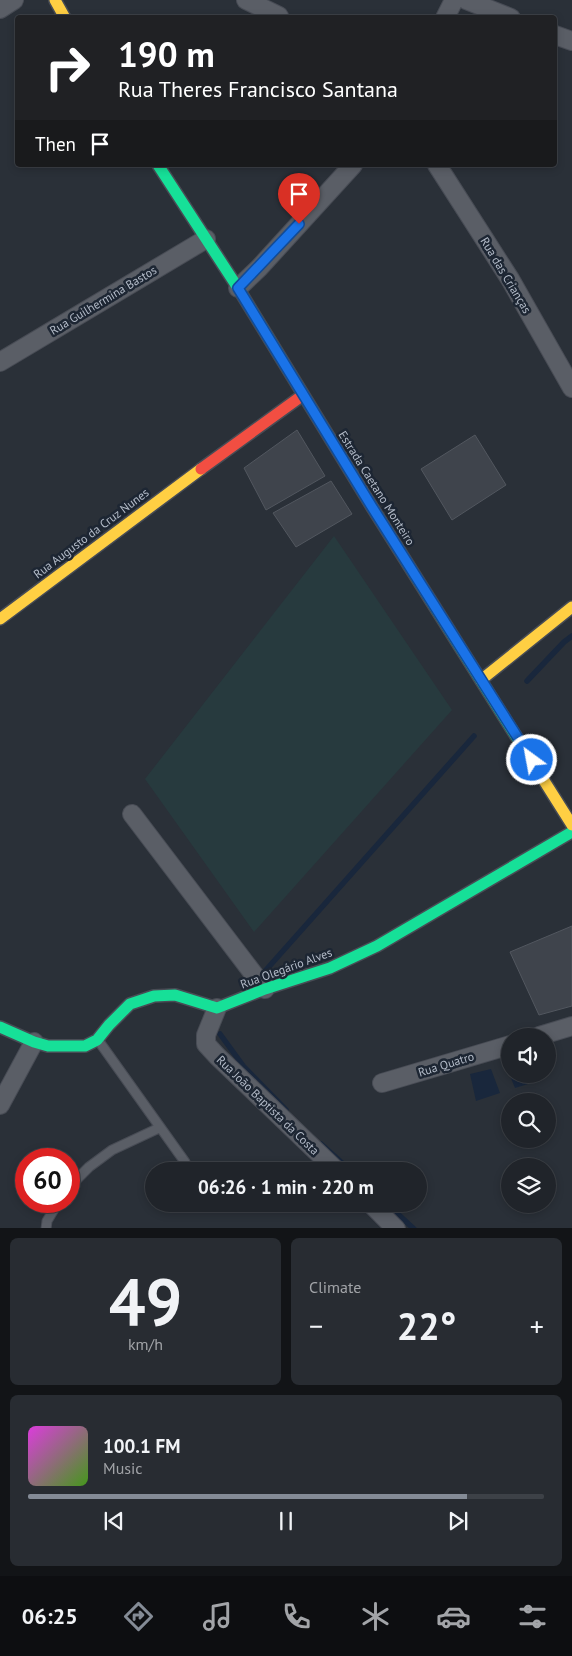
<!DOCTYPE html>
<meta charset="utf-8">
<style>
:root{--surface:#20242a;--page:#282c32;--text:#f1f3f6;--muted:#a2a4a8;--line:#3d4147;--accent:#848b96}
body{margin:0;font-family:"PT Sans",sans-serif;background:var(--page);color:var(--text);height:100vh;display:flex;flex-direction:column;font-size:19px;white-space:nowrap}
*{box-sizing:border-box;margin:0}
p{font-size:16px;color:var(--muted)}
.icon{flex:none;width:28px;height:28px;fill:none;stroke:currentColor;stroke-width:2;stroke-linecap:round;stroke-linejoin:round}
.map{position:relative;height:1228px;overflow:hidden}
.panel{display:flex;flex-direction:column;gap:10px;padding:10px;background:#121417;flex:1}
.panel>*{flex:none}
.top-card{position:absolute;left:15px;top:15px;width:542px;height:152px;border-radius:5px;box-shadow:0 2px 8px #0003,0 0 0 1px var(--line);background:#202124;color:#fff;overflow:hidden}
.buttons{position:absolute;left:501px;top:1028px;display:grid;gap:10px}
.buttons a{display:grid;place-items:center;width:55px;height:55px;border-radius:50%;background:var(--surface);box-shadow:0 2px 8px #0003,0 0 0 1px var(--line);font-size:25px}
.speed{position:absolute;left:15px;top:1148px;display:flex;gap:10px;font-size:25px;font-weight:700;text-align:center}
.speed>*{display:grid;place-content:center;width:65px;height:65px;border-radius:50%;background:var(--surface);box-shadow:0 2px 8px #0003,0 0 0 1px var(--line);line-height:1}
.speed .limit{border:8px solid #d22;background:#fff;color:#111}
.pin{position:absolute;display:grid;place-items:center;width:42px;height:42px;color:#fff;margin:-51px -21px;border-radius:50% 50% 50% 0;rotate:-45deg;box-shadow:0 0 5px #0007}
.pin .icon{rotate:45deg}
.me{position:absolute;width:55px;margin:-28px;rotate:328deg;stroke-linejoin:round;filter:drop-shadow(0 0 4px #0008)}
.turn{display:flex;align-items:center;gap:18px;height:105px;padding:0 20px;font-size:22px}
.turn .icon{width:65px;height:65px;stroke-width:2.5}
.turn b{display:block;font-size:35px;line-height:42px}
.then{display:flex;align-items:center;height:48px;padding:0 20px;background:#0003;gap:10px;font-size:19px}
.big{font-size:38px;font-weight:600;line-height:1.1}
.panel .tile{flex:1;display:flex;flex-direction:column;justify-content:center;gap:8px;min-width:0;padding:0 18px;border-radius:8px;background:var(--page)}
.panel .dial{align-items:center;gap:0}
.dial b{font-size:65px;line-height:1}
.song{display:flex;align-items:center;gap:15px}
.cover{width:60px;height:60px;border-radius:8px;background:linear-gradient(135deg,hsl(300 70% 55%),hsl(100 70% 35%))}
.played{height:5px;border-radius:2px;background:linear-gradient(90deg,var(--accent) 85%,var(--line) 85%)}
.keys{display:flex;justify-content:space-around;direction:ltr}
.heat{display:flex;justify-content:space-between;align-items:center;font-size:28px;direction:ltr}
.panel .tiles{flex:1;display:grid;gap:10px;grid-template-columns:1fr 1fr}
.tile:last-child{grid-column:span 2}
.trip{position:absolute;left:145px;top:1162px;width:282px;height:50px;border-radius:25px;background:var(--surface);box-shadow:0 2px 8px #0003,0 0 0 1px var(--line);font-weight:600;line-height:50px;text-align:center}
.menu{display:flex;height:80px;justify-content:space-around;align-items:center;background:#0d0e11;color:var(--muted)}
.menu .icon{width:35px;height:35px}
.menu .on{color:var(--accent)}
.menu b{font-size:22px;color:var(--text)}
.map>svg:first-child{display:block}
.green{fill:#273a3e}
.water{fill:#19273c}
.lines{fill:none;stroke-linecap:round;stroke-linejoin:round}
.stream{stroke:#19273c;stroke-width:5.5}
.building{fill:#3f444c;stroke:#52575f}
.lane-casing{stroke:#484c55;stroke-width:11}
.street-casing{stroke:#484c55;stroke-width:20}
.fast-casing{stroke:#484c55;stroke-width:14}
.slow-casing{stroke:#484c55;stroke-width:14}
.jam-casing{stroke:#484c55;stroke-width:14}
.lane{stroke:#5a5e66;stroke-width:9}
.street{stroke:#5a5e66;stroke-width:18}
.fast{stroke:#16e098;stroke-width:11}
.slow{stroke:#ffcf43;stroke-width:11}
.jam{stroke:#f24e42;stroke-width:11}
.route-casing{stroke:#114b97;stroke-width:12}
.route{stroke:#1a73e8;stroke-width:9}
.labels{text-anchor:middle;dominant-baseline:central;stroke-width:5;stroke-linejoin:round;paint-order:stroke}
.street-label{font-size:12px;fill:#b4bcc9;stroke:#1d2633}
</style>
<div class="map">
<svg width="572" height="1229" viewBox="0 0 572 1229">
<rect width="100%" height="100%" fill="#2a3038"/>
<path class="green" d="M334 536 452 710 254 932 145 779Z"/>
<path class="water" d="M510 1064V1074H538L541 1080 515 1088 506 1066Z
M491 1069 500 1093 476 1101 470 1074Z"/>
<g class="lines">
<path class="stream" d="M527 681 564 642 572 636
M266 970 474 736
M220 1034 244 1067 286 1110
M321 1144 351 1171
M387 1204 414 1229"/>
</g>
<path class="building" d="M297 430 325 476 266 510 244 468Z
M475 435 506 485 452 520 421 469Z
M331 481 352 514 296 547 273 513Z
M572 926V1006L539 1015 510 952Z"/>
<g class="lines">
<g class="lane-casing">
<path id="lane" d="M98 1040 185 1162
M69 1187 89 1167 112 1150 159 1128
M46 1229 47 1221 59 1201"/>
</g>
<g class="street-casing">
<path id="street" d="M246 0 279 16
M466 0 511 18
M0 9 14 0
M445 18 454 0
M555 35 572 41
M437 165 510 279 572 388
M238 288 259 268 353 165
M0 362 206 239
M132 814 265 989
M217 1008 206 1035V1044L217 1056 337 1171
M539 1036 572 1026
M382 1083 510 1045
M0 1105 34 1042
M371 1204 396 1229"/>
</g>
<g class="fast-casing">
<path id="fast" d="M158 165 238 288 372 507 519 741
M0 1027 34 1042 48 1046H85L97 1040 109 1025 130 1004 154 996 175 995 217 1008 265 989 330 968 377 946 572 832"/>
</g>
<g class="slow-casing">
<path id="slow" d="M55 0 65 18
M0 619 201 469
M481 680 572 607
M519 741 572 825"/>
</g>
<g class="jam-casing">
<path id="jam" d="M201 469 303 395"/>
</g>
<use href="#lane" class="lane"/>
<use href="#street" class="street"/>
<use href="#fast" class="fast"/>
<use href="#slow" class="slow"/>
<use href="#jam" class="jam"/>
</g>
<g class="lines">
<g class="route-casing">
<path id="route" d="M299 224 238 288 372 507 532 760"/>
</g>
<use href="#route" class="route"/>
</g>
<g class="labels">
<g class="street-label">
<text transform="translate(506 275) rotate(59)">Rua das Crianças</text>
<text transform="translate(103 300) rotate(-31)">Rua Guilhermina Bastos</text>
<text transform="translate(377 488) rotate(58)">Estrada Caetano Monteiro</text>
<text transform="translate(91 533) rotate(-37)">Rua Augusto da Cruz Nunes</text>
<text transform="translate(286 968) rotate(-20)">Rua Olegário Alves</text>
<text transform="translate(446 1064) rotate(-17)">Rua Quatro</text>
<text transform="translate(268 1105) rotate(44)">Rua João Baptista da Costa</text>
</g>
</g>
</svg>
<div class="buttons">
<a><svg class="icon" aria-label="sound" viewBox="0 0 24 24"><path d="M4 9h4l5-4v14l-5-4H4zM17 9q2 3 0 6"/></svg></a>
<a><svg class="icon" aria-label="search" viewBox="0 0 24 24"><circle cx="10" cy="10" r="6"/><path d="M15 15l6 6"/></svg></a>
<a><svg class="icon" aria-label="layers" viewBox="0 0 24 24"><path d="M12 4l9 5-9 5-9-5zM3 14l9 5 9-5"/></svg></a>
</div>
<div class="speed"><div class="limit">60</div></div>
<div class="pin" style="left:299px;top:224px;background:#d93025"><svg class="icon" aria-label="arrive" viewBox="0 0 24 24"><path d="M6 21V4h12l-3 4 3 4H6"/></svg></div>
<svg class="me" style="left:532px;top:760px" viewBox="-20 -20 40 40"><circle r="17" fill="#1a73e8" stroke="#fff" stroke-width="3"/><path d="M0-11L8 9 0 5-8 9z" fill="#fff"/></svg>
<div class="trip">06:26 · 1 min · 220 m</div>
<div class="top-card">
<div class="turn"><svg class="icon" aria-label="right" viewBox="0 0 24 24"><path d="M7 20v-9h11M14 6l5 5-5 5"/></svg><div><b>190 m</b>Rua Theres Francisco Santana</div></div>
<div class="then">Then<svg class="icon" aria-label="arrive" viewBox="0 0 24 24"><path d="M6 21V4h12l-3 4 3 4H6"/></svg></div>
</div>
</div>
<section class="panel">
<div class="tiles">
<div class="tile dial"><b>49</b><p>km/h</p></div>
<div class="tile"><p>Climate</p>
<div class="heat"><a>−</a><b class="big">22°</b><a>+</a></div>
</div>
<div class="tile">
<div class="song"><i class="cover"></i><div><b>100.1 FM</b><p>Music</p></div></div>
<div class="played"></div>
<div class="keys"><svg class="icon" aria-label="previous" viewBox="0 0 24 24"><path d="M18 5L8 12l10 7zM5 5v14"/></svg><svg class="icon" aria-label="pause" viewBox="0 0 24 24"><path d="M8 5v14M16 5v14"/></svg><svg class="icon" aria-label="next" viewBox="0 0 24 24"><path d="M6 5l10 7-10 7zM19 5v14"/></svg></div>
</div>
</div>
</section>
<nav class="menu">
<b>06:25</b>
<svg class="icon on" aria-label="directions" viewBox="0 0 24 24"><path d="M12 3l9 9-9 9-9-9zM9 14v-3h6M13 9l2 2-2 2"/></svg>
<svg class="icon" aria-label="music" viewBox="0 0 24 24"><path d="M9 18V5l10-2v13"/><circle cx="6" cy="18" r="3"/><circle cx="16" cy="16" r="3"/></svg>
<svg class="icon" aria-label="phone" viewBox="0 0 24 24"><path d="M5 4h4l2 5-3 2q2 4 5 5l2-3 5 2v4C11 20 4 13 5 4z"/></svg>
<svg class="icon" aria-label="climate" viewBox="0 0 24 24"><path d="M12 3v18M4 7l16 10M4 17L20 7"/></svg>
<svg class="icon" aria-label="car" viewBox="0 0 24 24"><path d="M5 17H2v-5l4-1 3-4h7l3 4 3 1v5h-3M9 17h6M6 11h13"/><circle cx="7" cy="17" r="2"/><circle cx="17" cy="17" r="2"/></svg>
<svg class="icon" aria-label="filters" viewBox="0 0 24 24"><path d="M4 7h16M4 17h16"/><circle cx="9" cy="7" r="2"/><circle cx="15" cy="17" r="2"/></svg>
</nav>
